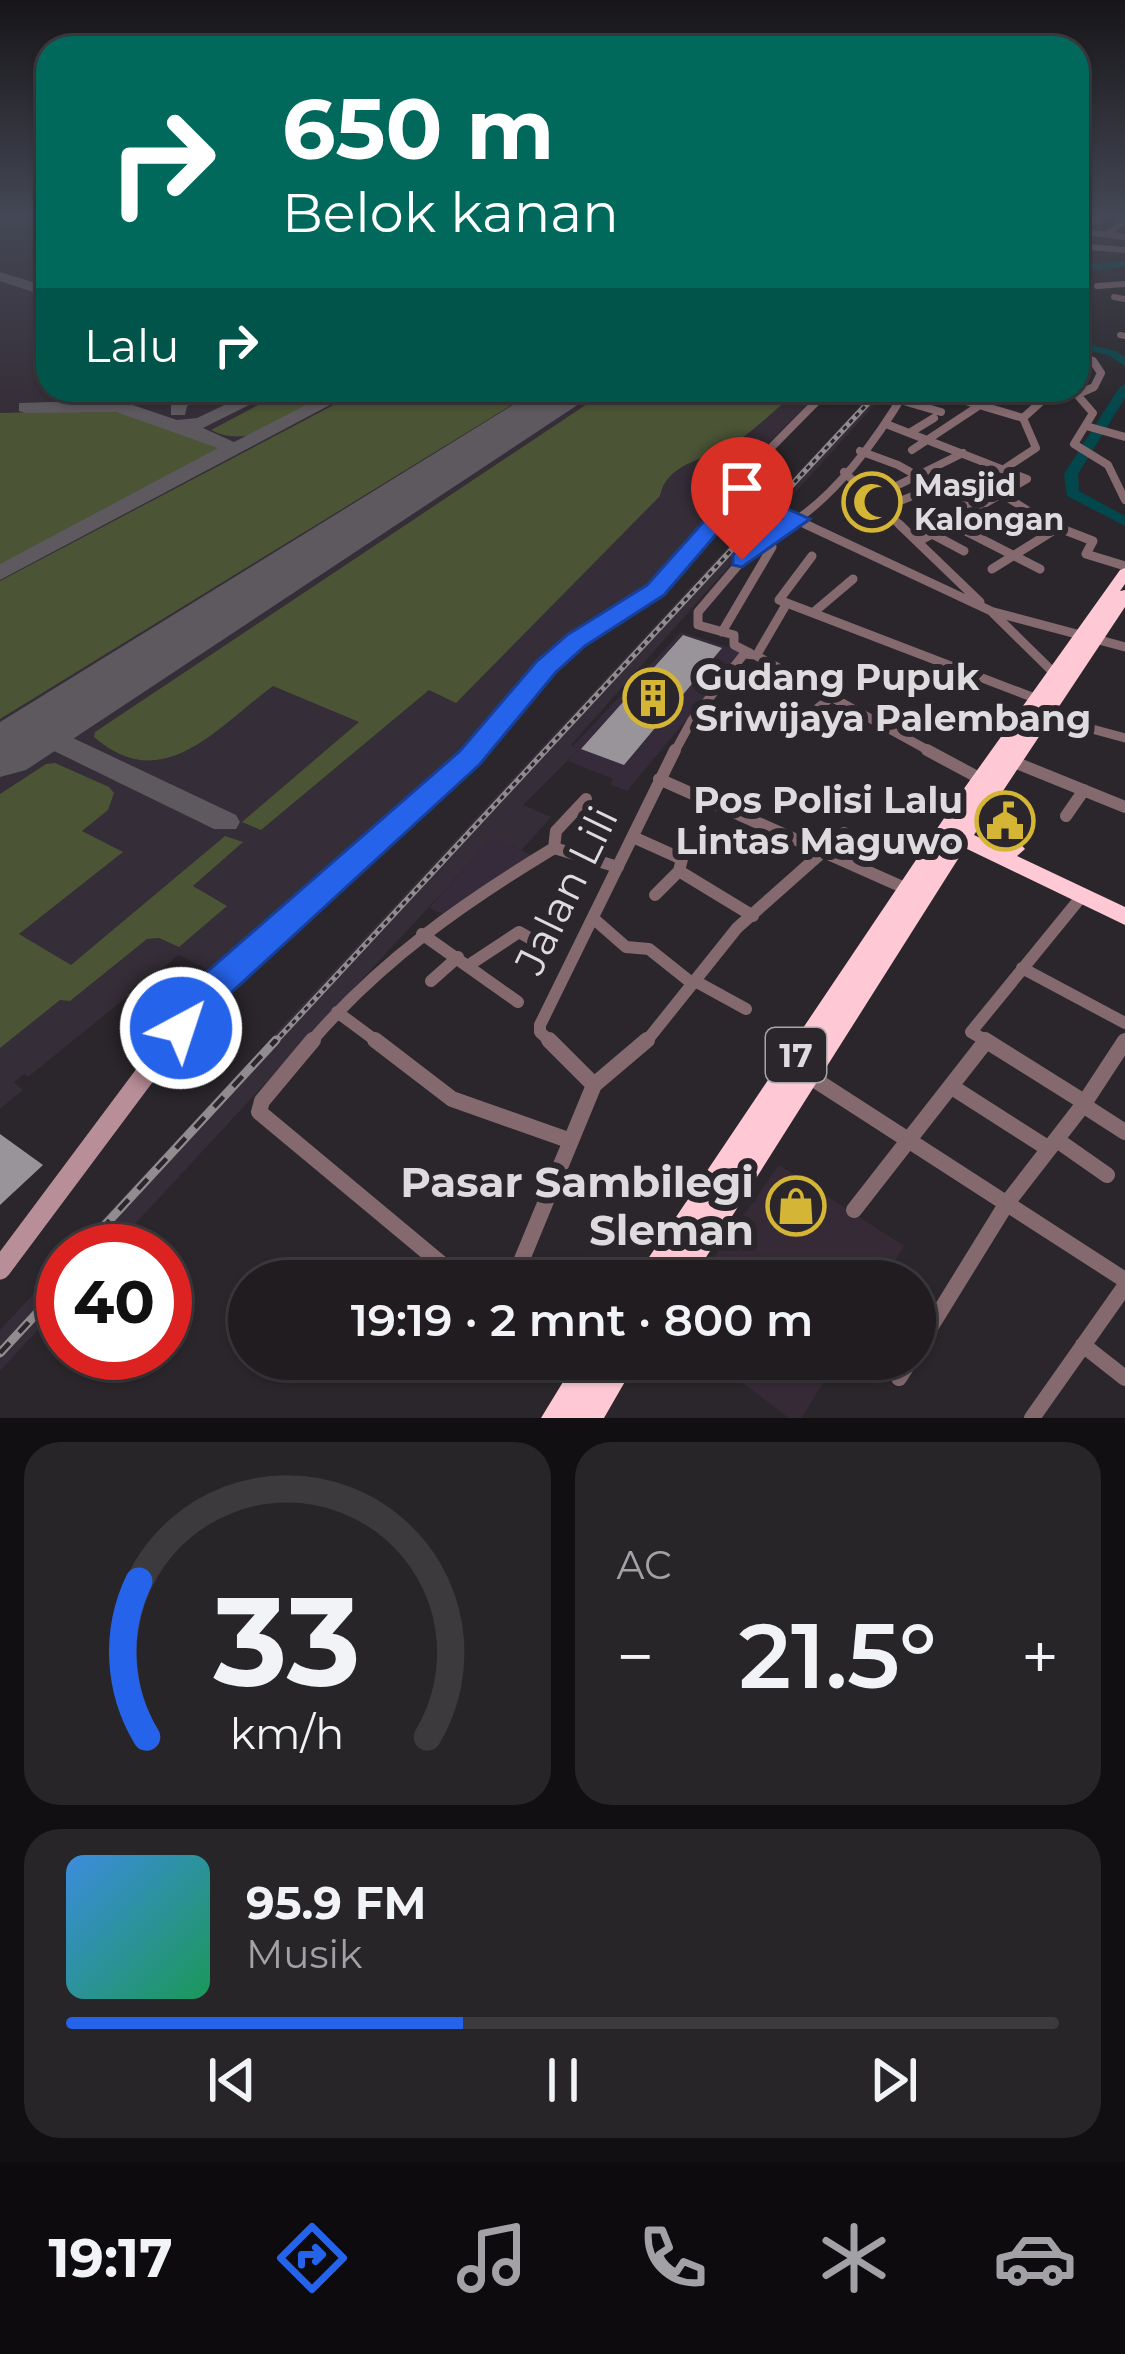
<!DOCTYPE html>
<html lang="id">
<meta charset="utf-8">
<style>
:root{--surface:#201c20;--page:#282529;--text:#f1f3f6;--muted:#a2a1a5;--line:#3d3a3e;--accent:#2563eb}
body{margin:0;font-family:Montserrat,sans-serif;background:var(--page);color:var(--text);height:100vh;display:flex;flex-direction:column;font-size:45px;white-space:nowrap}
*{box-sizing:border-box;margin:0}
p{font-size:39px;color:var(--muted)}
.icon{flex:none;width:66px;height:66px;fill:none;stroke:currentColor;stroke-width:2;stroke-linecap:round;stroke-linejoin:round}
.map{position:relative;height:1418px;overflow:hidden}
.details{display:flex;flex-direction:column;gap:24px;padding:24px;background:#120f12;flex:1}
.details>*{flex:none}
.guide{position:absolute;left:36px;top:36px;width:1053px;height:366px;border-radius:36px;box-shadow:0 3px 9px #0004,0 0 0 3px var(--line);background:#00695c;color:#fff;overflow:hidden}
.speed{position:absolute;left:36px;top:1224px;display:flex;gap:24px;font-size:60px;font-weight:700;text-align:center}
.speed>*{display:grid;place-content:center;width:156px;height:156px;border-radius:50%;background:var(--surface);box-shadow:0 3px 9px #0004,0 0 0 3px var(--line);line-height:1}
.speed .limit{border:18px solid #d22;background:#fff;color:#111}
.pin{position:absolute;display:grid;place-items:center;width:102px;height:102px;color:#fff;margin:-123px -51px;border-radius:50% 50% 50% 0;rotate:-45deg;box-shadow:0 0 12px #0007}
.pin .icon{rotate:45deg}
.me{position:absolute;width:132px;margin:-66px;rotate:40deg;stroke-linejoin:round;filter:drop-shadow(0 0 9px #0008)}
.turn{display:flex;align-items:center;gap:42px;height:252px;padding:0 48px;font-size:54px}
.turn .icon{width:156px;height:156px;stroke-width:2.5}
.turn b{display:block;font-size:84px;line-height:102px}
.then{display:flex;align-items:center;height:114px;padding:0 48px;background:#0003;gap:24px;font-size:45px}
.big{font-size:90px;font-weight:600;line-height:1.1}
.details .card{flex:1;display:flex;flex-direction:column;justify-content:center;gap:18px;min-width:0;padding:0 42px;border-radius:36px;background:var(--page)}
.details .dial{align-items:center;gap:0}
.dial svg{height:312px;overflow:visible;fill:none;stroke:var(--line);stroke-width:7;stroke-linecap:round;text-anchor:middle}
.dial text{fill:var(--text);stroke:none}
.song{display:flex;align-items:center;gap:36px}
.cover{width:144px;height:144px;border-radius:18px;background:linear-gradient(135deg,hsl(210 70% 55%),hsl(150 70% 35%))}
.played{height:12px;border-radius:6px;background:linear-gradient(90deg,var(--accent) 40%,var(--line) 40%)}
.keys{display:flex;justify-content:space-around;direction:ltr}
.heat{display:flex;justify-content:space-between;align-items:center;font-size:66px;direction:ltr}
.details .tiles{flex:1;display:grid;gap:24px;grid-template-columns:1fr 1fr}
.card:last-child{grid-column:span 2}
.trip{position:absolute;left:228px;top:1260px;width:708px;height:120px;border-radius:60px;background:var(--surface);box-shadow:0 3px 9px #0004,0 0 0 3px var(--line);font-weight:600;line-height:120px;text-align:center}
.tabs{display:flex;height:192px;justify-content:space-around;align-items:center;background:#0d0b0d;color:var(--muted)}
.tabs .icon{width:84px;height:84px}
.tabs .selected{color:var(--accent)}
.tabs b{font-size:54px;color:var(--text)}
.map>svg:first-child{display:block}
.commercial{fill:#372a37}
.industrial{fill:#352b3a}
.built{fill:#352d37}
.green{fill:#4b5435}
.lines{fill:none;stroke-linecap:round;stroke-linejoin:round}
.river{fill:#02474c;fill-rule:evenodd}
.taxiway{fill:#5d595e;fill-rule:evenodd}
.runway{fill:#5d595e;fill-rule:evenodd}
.building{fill:#99949a}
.street-far4{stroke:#84696f;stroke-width:6}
.street-far3{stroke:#84696f;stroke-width:8}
.street-far2{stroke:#84696f;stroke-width:9}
.street-far1{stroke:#84696f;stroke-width:12}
.street{stroke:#84696f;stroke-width:16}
.secondary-far3{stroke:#b88e98;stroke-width:9}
.secondary-far2{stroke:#b88e98;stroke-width:12}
.secondary-far1{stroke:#b88e98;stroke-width:16}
.secondary{stroke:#b88e98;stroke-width:21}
.highway{fill:#fec9d5;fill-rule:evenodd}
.rail-far1-casing{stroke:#908c90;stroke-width:6}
.rail-casing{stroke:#908c90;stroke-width:9}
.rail-far1{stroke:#2a262b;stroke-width:3;stroke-dasharray:4.5;stroke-linecap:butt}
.rail{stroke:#2a262b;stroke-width:4.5;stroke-dasharray:14;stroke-linecap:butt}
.route{fill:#2563eb;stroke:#184099;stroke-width:3}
.labels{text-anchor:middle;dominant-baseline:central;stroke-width:12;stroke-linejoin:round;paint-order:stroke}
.far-poi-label{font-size:30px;font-weight:bold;fill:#dedbde;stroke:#2a262b;text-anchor:start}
.shield{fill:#2a262b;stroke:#a8a5a8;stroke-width:3}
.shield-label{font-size:33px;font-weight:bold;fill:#dedbde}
.poi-label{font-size:36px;font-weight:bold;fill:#dedbde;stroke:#2a262b;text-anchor:start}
.near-street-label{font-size:42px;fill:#dedbde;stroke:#2a262b}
.near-poi-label{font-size:42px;font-weight:bold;fill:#dedbde;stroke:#2a262b;text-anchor:end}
</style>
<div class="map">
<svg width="1125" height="1418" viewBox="0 0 1125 1418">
<rect width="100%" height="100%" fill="#2a262b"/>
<path class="commercial" d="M779 1165 904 1246 883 1281H748L714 1257Z
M754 1359H837L802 1418H789L740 1381Z"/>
<path class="industrial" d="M681 632 743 652 627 791 610 784 613 779 568 761 579 749 573 746Z
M493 837 532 855 443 914 429 908Z"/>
<path class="built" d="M0 217H48V390H823L727 483 728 500 714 520 636 601 568 642 508 708 362 848 221 971 208 970 179 955 28 1077 24 1074 14 1082 23 1090 0 1109V523L117 409 0 413Z
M875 390H888L782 507 770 502Z
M766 506 778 511 571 745 579 749 523 805 551 817 522 850 493 838 110 1251H73Z
M63 1262V1302L0 1371V1330Z"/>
<path class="green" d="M287 390H343C304 410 253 453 211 430Z
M362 390H536L0 719V581Z
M608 390H799C775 409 751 435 724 449 701 460 666 465 660 496L456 703 429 690 261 830 242 822 359 722 273 686C216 728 163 797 94 737L95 732Z
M117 409 222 448 215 457 0 568V413Z
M55 763 109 787 114 793 108 810 82 831 123 852 19 934 71 965 225 836 243 842 193 886 227 906 179 947 159 938 147 939 70 1001 60 1000 0 1048V794L46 764Z"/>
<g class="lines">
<path class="river" d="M1125 261V267L1077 272V266Z
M1077 342 1116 351 1125 357V366L1108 355 1077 348Z
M1125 384V398L1078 474 1079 491 1125 516V526L1067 496 1064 474 1119 388Z"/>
<path class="taxiway" d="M0 272 48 287V297L0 281Z
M192 390H216L187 406 185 415H171V400Z
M256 390H279L203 428 234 442 335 390H358L0 580V564L218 448 116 412 26 413 19 411V403L118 400 177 420 197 418Z
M37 730 71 737 236 815 240 822 236 829H214L54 751 38 748 13 755 0 748 3 740Z"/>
<path class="runway" d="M537 390H592L585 400 26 770 0 777V722Z"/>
</g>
<path class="building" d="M683 635 722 648 624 765 581 749Z
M0 1134 43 1165 0 1205Z"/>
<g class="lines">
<path class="street-far4" d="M1077 218 1096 220
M1077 231 1125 237
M1108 234 1125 221
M1077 246 1125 250
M1097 286 1125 284
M1114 297 1125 299
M1120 335 1125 336"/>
<path class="street-far3" d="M1077 355 1093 361 1101 373 1094 387 1078 394
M929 390 1023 418 1036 448 1004 469
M1073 390 1093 413 1074 444 1108 465 1125 500
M900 400 941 412
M1023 418 1054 390
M886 424 1027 479 945 527
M1086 426 1125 437
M911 432 934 418
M912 450 977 407
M860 451 898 465 978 510
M844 472 902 527
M1005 496 1054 527
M872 498 963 453
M883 508 937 486
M932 512 957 527
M785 527C834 499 878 438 906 390
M812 527 736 492 734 485 828 390"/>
<path class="street-far2" d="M805 524 991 611 1059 678
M899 524 980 602
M952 524 1040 569
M1049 524 1093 541 1086 554 1125 566
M934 535 964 551
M919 541 951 524
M812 556 779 600 1037 699
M992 569 1056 529
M814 612 853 579
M994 612 1125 647
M722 632 772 547 765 537
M759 651 787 603
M750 653 734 645V635L698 625V612L756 544 790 524
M814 711 833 696
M1044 716 1125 738
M674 753 692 720 744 654 755 655 933 753"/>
<path class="street-far1" d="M927 750 981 779
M1014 762 1125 807
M659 779 907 889
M1066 816 1084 790
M633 837 682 859 679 871 655 895
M554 848 556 831 586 799
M679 871 753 916
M594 919 626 947 649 949 693 984
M422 934 518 1002
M469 965 519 932 533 940
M1022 968 1125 1023
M431 981 458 957
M695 981 746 1009
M337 1012 379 1043
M310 1043C380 961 463 903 554 848L618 867
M552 1043 540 1032V1025L675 750
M645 1043 737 928 844 833
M990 1043 971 1032 1082 896"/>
<path class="street" d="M313 1040 262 1101 259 1112 462 1281
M375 1040 452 1099 571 1141
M985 1040 1084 1102
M809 1076 1125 1280
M594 1085 647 1040
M952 1087 1049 1149
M1083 1105 1125 1132
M1057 1140 1107 1175
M854 1210 986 1041
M513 1281 594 1085 549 1040
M1083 1345 1125 1378
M915 1352 1007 1203 1083 1105 1125 1041
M899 1378 911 1359
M1032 1418 1125 1286"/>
<path class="secondary-far3" d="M710 527 739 495"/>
<path class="secondary-far2" d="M475 753 562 653 655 590 713 524"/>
<path class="secondary-far1" d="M169 1043 207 993 477 750"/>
<path class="secondary" d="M0 1269 171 1040"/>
<path class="highway" d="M1125 568V584L1120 591 1125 590V607L997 800 1002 824 1025 849 1017 856 1125 907V925L965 848 691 1281H633L963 790 1120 570ZM981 824 985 832 1001 848 974 835Z
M577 1359H638L604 1418H541Z"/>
<g class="rail-far1-casing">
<path id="rail-far1" d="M274 1043 880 390"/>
</g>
<g class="rail-casing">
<path id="rail" d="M81 1251 276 1040
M0 1353 63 1285"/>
</g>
<use href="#rail-far1" class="rail-far1"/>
<use href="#rail" class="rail"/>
</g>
<linearGradient id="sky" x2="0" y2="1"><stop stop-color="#171518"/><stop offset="0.52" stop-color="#444755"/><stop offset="1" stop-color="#444755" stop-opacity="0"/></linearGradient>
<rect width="1125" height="415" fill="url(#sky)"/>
<path class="route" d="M740 488 810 519 742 567 733 565V555L757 532 781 519 743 503 664 595 585 646 556 672 480 764 220 1003C205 1023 195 1047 168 1038L162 1028 194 983 460 751 537 661 567 635 647 585 732 490Z"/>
<defs>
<g id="mosque-ring" transform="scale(3)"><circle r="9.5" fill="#2a262b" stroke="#d5b535" stroke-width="1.5"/><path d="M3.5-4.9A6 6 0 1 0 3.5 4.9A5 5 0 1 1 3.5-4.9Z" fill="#d5b535"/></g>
<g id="building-ring" transform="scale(3)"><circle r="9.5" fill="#2a262b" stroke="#d5b535" stroke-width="1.5"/><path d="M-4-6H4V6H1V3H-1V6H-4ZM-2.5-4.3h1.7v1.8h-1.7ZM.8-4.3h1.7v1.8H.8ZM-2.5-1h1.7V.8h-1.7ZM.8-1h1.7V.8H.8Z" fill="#d5b535"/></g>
<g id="civic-ring" transform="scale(3)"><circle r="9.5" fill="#2a262b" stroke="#d5b535" stroke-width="1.5"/><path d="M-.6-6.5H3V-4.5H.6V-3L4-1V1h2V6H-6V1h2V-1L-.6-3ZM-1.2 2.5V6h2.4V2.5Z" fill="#d5b535"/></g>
<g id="shop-ring" transform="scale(3)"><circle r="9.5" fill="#2a262b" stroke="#d5b535" stroke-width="1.5"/><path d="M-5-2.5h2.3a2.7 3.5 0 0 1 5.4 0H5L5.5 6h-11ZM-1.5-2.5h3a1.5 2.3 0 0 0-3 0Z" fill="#d5b535"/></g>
</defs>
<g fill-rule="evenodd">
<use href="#mosque-ring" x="872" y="502"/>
<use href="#building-ring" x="653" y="698"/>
<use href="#civic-ring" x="1005" y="821"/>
<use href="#shop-ring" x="796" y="1206"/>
</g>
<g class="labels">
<g class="far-poi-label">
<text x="914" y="485">Masjid<tspan x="914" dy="34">Kalongan</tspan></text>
</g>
<rect class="shield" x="766" y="1028" width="60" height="54" rx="9"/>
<g class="shield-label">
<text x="796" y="1055">17</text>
</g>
<g class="poi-label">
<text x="695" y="677">Gudang Pupuk<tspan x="695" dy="41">Sriwijaya Palembang</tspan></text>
<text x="963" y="800" text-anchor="end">Pos Polisi Lalu<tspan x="963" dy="41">Lintas Maguwo</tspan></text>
</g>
<g class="near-street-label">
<text transform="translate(566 890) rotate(-64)">Jalan Lili</text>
</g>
<g class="near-poi-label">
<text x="754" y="1182">Pasar Sambilegi<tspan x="754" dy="48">Sleman</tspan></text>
</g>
</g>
</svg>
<div class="speed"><div class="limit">40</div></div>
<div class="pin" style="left:742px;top:560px;background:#d93025"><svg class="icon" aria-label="arrive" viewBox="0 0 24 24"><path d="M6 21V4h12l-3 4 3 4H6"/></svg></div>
<svg class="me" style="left:181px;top:1028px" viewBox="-20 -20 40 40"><circle r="17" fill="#2563eb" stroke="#fff" stroke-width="3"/><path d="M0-11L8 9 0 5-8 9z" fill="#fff"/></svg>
<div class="trip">19:19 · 2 mnt · 800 m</div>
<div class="guide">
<div class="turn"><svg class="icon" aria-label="right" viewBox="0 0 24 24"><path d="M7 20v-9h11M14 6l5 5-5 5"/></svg><div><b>650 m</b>Belok kanan</div></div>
<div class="then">Lalu<svg class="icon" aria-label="right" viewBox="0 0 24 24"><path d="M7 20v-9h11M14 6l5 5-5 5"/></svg></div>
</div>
</div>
<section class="details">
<div class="tiles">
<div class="card dial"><svg viewBox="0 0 100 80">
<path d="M14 69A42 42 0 1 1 86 69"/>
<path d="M14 69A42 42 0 0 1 12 29" stroke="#2563eb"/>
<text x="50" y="56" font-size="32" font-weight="700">33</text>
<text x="50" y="72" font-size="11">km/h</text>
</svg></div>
<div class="card"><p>AC</p>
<div class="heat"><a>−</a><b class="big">21.5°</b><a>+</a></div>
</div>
<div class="card">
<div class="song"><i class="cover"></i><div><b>95.9 FM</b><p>Musik</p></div></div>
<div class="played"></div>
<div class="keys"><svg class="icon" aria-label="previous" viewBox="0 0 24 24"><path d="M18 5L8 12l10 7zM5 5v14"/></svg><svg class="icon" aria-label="pause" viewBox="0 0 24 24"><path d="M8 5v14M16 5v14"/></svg><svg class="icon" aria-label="next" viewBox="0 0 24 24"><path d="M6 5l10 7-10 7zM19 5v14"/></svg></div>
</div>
</div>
</section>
<nav class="tabs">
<b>19:17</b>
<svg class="icon selected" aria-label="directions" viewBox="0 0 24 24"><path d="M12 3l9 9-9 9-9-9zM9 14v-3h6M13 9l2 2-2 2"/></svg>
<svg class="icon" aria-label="music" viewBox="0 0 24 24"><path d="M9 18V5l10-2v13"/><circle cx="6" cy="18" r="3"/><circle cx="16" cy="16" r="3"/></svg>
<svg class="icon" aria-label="phone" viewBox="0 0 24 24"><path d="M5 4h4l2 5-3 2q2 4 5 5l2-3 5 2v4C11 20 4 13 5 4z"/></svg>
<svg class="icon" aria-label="climate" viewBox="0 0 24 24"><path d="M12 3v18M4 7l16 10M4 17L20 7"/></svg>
<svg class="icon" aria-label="car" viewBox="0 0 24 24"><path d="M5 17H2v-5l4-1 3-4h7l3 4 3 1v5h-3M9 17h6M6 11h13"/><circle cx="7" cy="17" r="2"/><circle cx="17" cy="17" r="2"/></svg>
</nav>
